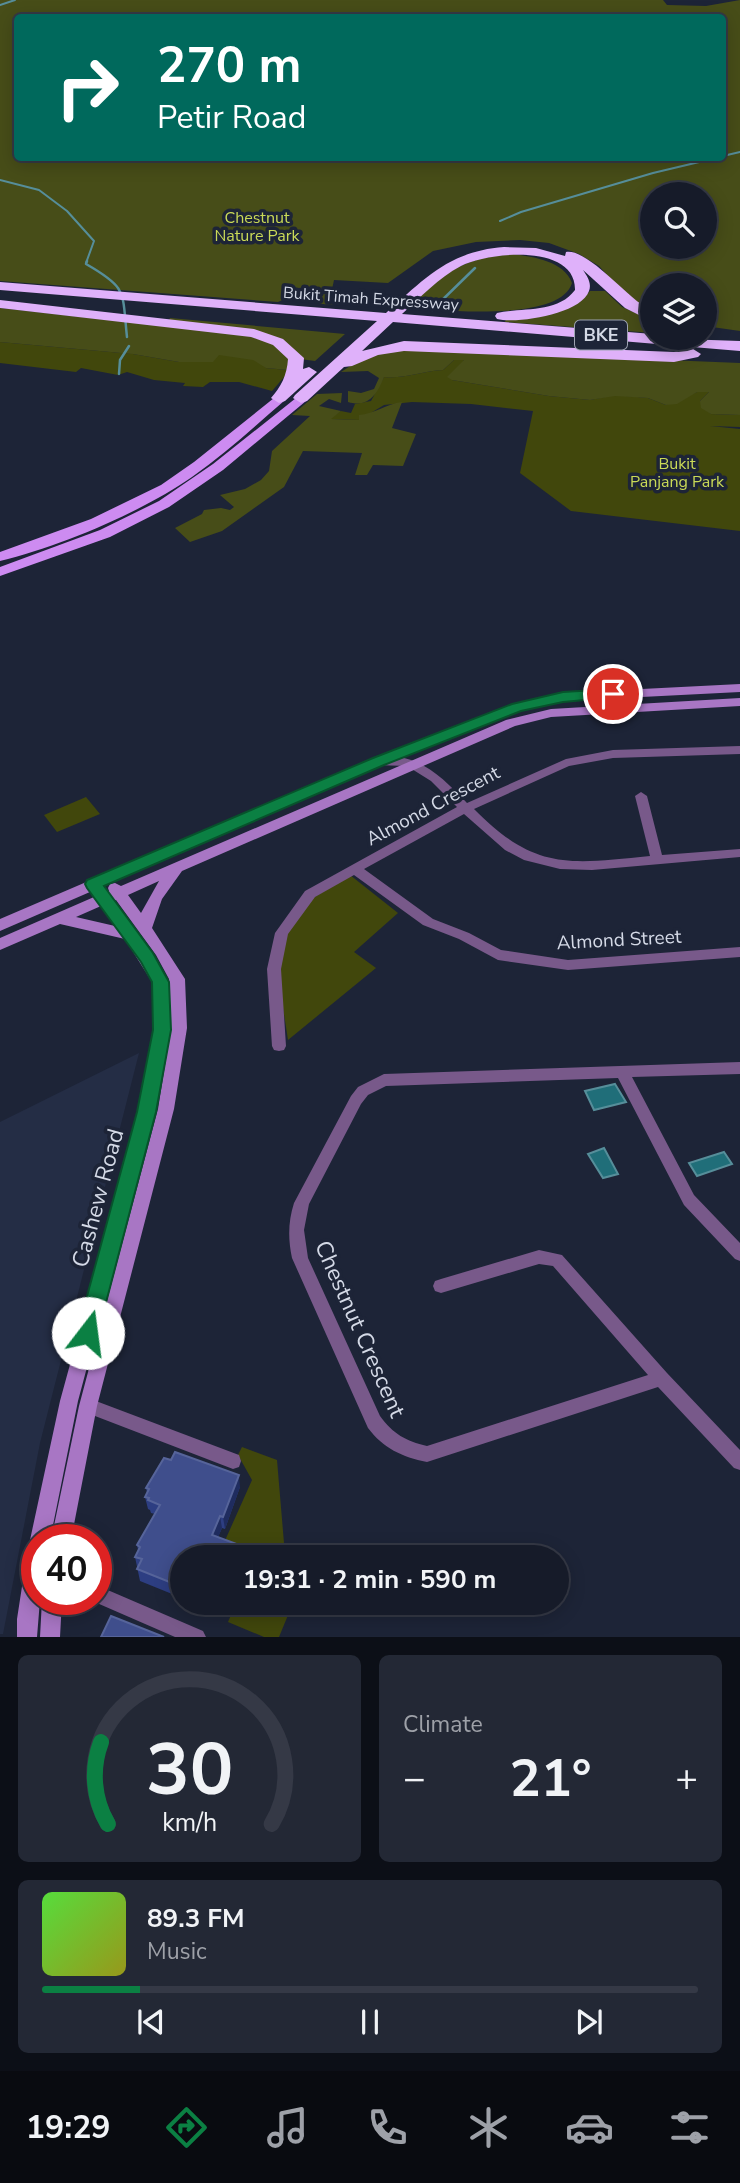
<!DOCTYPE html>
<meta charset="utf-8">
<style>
:root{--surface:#161b29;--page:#232835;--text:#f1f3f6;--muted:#9ea1a8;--line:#353946;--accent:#0b8043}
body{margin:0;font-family:"Nunito Sans",sans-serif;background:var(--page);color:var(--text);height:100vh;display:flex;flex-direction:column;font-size:26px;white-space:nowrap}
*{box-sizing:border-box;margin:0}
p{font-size:23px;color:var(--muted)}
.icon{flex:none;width:38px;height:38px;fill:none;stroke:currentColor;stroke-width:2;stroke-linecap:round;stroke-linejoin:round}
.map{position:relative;height:1637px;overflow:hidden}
.sheet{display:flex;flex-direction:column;gap:18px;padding:18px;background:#0c0f17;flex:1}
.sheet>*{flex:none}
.top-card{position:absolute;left:14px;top:14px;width:712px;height:147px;border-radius:7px;box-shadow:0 4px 18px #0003,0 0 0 2px var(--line);background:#00695c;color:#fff;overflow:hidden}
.fabs{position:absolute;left:640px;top:182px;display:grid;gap:14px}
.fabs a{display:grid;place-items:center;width:77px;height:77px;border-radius:50%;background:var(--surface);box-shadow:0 4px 18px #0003,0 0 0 2px var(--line);font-size:35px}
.speed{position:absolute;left:21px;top:1524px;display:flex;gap:14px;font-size:35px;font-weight:700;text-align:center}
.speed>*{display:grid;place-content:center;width:91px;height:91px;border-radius:50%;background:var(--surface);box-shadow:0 4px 18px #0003,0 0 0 2px var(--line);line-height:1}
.speed .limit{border:10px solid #d22;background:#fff;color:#111}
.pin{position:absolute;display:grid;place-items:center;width:60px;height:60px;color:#fff;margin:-30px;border:4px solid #fff;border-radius:50%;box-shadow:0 2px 7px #0007}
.me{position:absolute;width:77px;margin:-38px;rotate:15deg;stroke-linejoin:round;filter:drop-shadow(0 0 5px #0008)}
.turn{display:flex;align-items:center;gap:24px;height:147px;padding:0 28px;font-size:32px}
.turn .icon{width:91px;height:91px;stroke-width:2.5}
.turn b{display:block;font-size:49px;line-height:60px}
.big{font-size:52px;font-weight:700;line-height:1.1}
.sheet .widget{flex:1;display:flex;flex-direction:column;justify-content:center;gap:10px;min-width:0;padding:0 24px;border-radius:10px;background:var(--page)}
.sheet .dial{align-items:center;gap:0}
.dial svg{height:182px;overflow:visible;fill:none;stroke:var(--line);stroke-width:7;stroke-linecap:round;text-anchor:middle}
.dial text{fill:var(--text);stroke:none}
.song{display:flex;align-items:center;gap:21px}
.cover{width:84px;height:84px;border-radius:10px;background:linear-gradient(135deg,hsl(110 70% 55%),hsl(60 70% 35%))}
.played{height:7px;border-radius:4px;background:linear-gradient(90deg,var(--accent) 15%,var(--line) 15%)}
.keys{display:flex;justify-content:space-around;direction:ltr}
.heat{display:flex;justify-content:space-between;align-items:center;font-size:38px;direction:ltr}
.sheet .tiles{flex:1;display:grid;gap:18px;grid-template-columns:1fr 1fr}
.widget:last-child{grid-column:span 2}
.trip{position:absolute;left:170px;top:1545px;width:399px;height:70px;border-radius:35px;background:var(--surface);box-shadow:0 4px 18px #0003,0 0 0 2px var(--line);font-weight:700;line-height:70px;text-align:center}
.tabs{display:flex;height:112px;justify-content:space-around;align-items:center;background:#090b10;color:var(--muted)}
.tabs .icon{width:49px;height:49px}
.tabs .current{color:var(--accent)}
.tabs b{font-size:32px;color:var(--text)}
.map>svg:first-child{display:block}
.built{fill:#242d45}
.green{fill:#41470c}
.forest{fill:#474d18;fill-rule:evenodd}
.water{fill:#206e79;stroke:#568e9a;stroke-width:2}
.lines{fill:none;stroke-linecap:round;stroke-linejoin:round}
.stream-far1{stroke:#568e9a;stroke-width:2}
.stream{stroke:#568e9a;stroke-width:2.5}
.street{fill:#78598a;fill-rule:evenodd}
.secondary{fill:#a876c4;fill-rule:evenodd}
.primary{fill:#cd8bf1;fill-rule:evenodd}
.highway{fill:#dfb1fa;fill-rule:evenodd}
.wall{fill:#2d3e82}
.shaded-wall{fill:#1f2c5f}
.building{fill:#3f4e8c;stroke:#56649a;stroke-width:2}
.route{fill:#0b8043;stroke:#07532c;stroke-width:2}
.labels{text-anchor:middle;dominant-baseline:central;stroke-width:7;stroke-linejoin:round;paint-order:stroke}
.far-park-label{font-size:16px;fill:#cada57;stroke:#1d2437}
.far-street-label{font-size:16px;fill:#d4d9e6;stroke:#1d2437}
.shield{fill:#1d2437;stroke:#9da3b2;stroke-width:2}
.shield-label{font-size:18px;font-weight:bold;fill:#d4d9e6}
.street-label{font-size:19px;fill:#d4d9e6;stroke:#1d2437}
.near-street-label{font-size:23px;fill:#d4d9e6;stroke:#1d2437}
</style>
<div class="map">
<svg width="740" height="1637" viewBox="0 0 740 1637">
<rect width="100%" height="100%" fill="#1d2437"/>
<path class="built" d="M139 1053 40 1443 3 1634H0V1122Z"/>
<path class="green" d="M245 335 266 368 288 370 285 376 272 391 239 382H210L203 387 183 386 185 383 154 380 127 372 118 375 81 368 76 372 0 363V342L133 354 179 362H213L0 340Z
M454 360H464L452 380 549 396 590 400 615 395 648 398 666 405 697 392H709L700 401 711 414 740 415V427L710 426 740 429V531L571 511 520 473 533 411 471 404 412 402 384 405 359 420 329 419 341 411 351 413 355 404 371 401 384 377C405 379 422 371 443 370Z
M86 797 100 814 57 832 44 815Z
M350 875 398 913 354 952 376 968 288 1040 277 969 282 939 305 903Z
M242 1447 277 1460 284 1543 306 1557H256L223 1545 252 1480 238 1455Z
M236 1603H293L279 1637H264L228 1622Z"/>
<path class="forest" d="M0 0H663L667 5 706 6 740 0V331L705 326V285H653V312L627 297 599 266 579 254 549 243 520 240 476 242 433 251 388 283 334 280 331 294 354 296C338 310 312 304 293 295L278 302 0 281ZM18 18H723V158H18ZM653 194H705V247H653Z
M513 254C534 257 564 261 572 283 560 323 440 310 406 308 444 274 459 258 513 254Z
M590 291H605L622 307 653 321V333L505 322 506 319C535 314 572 315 590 291Z
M0 308 245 335 272 343 288 357V370L266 368 253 360 219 355 213 362H179L133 354 0 342Z
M170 318 345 334 315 361 300 359 287 343 169 320Z
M399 349 740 363V415L711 414 701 408 700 401 709 392H697L677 404 666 405 648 398 615 396 590 400 549 396 452 380 447 377 464 360H454L443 370C422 371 405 379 384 377 377 395 368 408 348 402V391L361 393 374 389 379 378 368 371 341 372 364 357Z
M342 393 341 403 329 399 319 406 341 411 331 419 359 420V415C374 414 386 404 402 402L392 428 416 434 403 466 373 465 367 475H355L362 453 303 451 284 487 222 531 190 542 175 528 202 514 204 510 221 508 230 510 234 507 220 495 245 489 261 480 269 471 272 451 310 416 292 415 317 394Z"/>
<path class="water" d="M615 1084 626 1102 594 1110 585 1091Z
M604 1148 618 1174 603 1178 588 1154Z
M724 1152 732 1164 697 1176 689 1163Z"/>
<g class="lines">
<path class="stream-far1" d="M0 5 15 0
M723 156 740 152
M0 180 39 190 67 211 94 241 86 263
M500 221 521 212 653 173 716 158"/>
<path class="stream" d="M87 261 86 264C128 288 122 291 127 337
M432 310 475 268
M119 374 120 360 129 346"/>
<path class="street" d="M740 746V754L613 758 569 766 474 809C535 871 569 864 650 856L635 796 641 792 647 796 662 855 740 849V857L592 870 560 869 524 860 505 850 464 814 364 869 433 919 469 933 501 950 568 960 740 947V957L568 970 498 960 459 939 423 925 354 875 315 897 288 934 281 969 286 1046 284 1050 279 1051 274 1050 272 1046 267 969 275 933 305 891 457 807 431 781 407 766 375 765 373 762 375 759C415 749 441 776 467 803L566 759 613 750Z
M740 1062V1074L632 1077 694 1195 740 1243V1261L735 1259 684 1205 618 1078 386 1086 368 1095 361 1104 309 1204 304 1230 308 1258 380 1416C393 1434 406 1441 427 1446L648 1375 553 1266 539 1264 441 1293 435 1291 433 1286 435 1281 441 1279 539 1250 562 1255 667 1373 740 1450V1470L734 1468 658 1387 427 1462C402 1457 383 1448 368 1428L292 1258C288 1239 288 1222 294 1203L351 1096 358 1087 384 1074Z
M88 1398 239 1455 241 1461 239 1467 233 1469 82 1411 80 1406 82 1401Z
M96 1585 203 1631 206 1637H175L90 1600H96Z"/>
<path class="secondary" d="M740 684V692L563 701 520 711 383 765 0 931V919L373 759 512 704 563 693Z
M740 698V706L551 717 515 726 182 871 162 899 152 928 185 979 187 1028 174 1109 97 1406 71 1540H51L79 1406 158 1109 171 1028 169 979 156 955 116 900 113 901 152 954 168 982 170 1030 155 1112 78 1401 50 1540H37V1600H40L37 1637H17V1619L27 1554 32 1546 30 1540 60 1401 139 1112 154 1030 152 982 125 939 60 924 0 950V938L94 897 93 894 95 890 100 889 106 892 109 891 108 888 110 884 115 883 121 886 506 720 551 709ZM159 881 141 913 128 895ZM101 906 115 926 76 917Z
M42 1600H62L60 1637H40Z"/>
<path class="primary" d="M279 394 284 395V401C254 427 225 454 192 477 140 513 61 546 0 561V552L91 519 161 485 194 462Z
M301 394 306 395V401L223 470 169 507 110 537 0 576V567L100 530 159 501 213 464Z"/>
<path class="highway" d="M504 247 536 248 565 256 566 252C588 248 630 301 653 312V322L625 308 583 270C587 276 592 283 589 291 581 314 518 324 497 319L495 316 497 313C522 307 557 314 575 290 576 243 488 252 461 266 438 278 421 297 402 314L653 334V338L740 341V351L393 322 362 351 404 341 674 352 693 349 701 354 698 357 674 362 404 351 378 355 352 366 344 367 307 401 301 403 293 398 295 395 377 321 0 290V282L386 313C425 278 450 251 504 247Z
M0 300 254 329 283 339 304 358 303 369 309 367 317 372 285 401 279 403 271 398C281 387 287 375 288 359L273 345 251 337 0 308Z"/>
</g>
<path class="wall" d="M240 1487 225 1529 222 1528 218 1537 242 1546V1550L244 1551 245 1558H182V1598L140 1581 135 1557 138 1550 137 1545 155 1514 151 1513 150 1510 148 1509 145 1497 147 1493 146 1488Z
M195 1603H220L216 1611Z"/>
<path class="shaded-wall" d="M239 1475 240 1487 225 1529 223 1517Z
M220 1516 222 1528 214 1547 212 1535Z
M215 1603H220L216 1611Z"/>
<path class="building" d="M175 1452 239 1475 223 1517 220 1516 212 1535 242 1546 240 1549 244 1551 241 1558H182V1587L137 1569 142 1559 135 1557 140 1547 137 1545 160 1505 148 1500 149 1498 145 1497 149 1489 146 1488 164 1458 171 1460Z
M111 1616 164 1637H101Z"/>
<path class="route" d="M613 689 618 691 620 694 618 697 563 702 521 711 384 765 104 886 153 953 169 982 171 1030 156 1112 98 1333 95 1339 88 1342 80 1339 77 1333 137 1112 153 1030 152 982 141 962 87 888 85 884 87 880 373 758 512 704 563 692Z"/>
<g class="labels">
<g class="far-park-label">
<text x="257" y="218">Chestnut<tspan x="257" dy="18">Nature Park</tspan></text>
<text x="677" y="464">Bukit<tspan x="677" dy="18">Panjang Park</tspan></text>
</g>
<g class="far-street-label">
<text transform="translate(371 299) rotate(4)">Bukit Timah Expressway</text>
</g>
<rect class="shield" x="575" y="320.5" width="52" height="29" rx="5"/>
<g class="shield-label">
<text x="601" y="335">BKE</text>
</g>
<g class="street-label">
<text transform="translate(433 806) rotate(-28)">Almond Crescent</text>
<text transform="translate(619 940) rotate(-3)">Almond Street</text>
</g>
<g class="near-street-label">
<text transform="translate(98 1198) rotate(-75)">Cashew Road</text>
<text transform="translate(360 1329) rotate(66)">Chestnut Crescent</text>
</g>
</g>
</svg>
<div class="fabs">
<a><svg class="icon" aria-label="search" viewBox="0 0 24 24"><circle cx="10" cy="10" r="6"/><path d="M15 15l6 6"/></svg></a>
<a><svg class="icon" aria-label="layers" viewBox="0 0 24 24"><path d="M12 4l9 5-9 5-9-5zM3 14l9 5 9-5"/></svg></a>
</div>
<div class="speed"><div class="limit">40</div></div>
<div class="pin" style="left:613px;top:694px;background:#d93025"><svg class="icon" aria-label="arrive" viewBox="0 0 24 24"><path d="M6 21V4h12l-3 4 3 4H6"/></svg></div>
<svg class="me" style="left:88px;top:1333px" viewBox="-20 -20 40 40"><circle r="19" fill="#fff"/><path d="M0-13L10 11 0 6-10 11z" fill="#0b8043"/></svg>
<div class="trip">19:31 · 2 min · 590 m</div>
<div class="top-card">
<div class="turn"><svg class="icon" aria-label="right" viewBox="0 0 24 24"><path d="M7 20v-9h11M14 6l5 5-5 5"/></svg><div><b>270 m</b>Petir Road</div></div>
</div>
</div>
<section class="sheet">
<div class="tiles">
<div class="widget dial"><svg viewBox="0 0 100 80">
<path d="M14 69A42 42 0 1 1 86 69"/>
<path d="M14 69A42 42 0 0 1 11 33" stroke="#0b8043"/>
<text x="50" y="56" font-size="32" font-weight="700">30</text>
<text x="50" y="72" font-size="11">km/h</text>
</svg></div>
<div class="widget"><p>Climate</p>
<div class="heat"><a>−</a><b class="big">21°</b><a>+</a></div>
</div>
<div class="widget">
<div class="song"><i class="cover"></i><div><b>89.3 FM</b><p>Music</p></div></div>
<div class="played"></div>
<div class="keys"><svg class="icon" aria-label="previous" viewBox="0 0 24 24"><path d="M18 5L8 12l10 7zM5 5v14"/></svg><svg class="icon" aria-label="pause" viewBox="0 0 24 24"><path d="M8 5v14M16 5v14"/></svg><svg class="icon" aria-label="next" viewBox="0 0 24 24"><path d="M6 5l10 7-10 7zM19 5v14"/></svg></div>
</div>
</div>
</section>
<nav class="tabs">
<b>19:29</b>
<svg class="icon current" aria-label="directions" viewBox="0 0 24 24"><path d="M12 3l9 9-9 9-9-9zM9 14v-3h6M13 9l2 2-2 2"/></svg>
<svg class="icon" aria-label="music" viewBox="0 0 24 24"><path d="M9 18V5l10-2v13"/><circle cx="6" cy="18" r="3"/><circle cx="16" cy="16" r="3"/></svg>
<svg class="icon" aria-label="phone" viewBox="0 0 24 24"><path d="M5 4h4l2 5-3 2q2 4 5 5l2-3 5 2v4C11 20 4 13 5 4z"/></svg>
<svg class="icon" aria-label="climate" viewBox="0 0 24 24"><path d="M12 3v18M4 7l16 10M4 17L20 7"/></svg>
<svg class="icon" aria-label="car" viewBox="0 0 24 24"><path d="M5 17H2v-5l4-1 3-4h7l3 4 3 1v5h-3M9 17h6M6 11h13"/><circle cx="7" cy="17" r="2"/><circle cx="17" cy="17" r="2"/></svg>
<svg class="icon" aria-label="filters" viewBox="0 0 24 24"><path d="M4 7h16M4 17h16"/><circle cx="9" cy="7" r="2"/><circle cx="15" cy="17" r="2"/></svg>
</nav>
